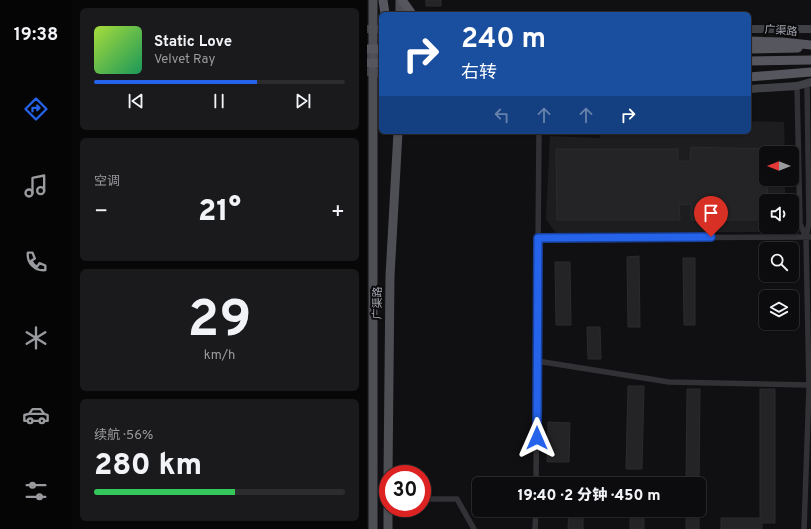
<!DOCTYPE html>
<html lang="zh">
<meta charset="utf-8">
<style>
:root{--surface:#0c0c0e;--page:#1a1a1c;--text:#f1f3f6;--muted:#9a9b9e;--line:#2c2c2e;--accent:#2563eb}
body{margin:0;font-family:Overpass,"Noto Sans SC",sans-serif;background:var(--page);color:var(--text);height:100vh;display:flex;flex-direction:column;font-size:15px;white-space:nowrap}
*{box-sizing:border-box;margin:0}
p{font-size:13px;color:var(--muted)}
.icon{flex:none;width:22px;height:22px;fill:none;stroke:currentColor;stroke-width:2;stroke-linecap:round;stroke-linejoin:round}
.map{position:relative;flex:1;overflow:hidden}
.panel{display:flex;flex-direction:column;gap:8px;padding:8px;background:#070708;width:295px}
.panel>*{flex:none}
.guide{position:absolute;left:12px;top:12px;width:372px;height:122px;border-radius:6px;box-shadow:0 1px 3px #0004,0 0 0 1px var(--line);background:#1a4fa0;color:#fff;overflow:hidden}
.needle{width:26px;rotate:270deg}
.tools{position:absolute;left:392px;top:146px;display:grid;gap:8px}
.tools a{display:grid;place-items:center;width:40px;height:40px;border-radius:6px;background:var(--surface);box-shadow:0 1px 3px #0004,0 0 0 1px var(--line);font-size:20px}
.speed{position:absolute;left:12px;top:465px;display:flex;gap:8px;font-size:20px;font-weight:700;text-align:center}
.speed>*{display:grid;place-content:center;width:52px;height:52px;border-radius:50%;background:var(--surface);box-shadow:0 1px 3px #0004,0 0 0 1px var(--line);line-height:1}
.speed .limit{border:6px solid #d22;background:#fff;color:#111}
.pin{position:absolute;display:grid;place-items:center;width:34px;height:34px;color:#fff;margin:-41px -17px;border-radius:50% 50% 50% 0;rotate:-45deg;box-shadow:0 0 4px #0007}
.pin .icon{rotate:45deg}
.me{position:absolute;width:44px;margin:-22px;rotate:0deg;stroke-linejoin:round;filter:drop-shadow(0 0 3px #0008)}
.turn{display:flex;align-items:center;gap:14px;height:84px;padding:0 16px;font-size:18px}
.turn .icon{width:52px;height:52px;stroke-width:2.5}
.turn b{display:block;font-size:28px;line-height:34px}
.lanes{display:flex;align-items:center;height:38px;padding:0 16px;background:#0003;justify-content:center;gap:20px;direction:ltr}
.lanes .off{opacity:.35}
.big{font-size:30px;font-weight:800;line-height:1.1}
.panel .tile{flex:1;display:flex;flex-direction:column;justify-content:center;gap:6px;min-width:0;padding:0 14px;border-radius:6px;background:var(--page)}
.panel .dial{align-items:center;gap:0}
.dial b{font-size:52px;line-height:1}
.song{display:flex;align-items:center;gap:12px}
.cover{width:48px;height:48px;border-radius:6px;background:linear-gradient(135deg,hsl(80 70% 55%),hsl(150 70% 35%))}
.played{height:4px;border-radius:2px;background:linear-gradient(90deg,var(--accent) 65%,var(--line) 65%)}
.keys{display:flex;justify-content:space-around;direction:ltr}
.heat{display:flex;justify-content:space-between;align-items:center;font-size:22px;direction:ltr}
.charge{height:6px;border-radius:3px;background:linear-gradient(90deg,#34c759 56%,var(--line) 0)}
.trip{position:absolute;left:105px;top:477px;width:234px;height:40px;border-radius:6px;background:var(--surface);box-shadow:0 1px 3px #0004,0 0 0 1px var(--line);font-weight:800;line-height:40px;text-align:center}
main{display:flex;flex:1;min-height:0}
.tab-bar{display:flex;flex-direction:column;width:72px;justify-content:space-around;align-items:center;background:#050506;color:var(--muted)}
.tab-bar .icon{width:28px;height:28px}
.tab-bar .selected{color:var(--accent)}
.tab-bar b{font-size:18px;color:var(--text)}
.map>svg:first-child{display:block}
.built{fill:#1d1c1e}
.building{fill:#242325;stroke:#2b2a2d}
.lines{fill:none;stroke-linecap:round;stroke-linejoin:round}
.minor{stroke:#323236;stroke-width:5.5}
.secondary{stroke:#404146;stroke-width:8}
.primary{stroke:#4e4f55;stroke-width:9}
.trunk{stroke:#56575e;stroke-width:9}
.trunk-bridge{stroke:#56575e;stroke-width:9}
.route-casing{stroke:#184099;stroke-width:10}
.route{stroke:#2563eb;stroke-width:7}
.labels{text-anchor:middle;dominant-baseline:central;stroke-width:4;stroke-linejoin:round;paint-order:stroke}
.street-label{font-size:11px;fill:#a3a5b1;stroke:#0c0b0c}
</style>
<main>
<nav class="tab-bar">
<b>19:38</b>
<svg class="icon selected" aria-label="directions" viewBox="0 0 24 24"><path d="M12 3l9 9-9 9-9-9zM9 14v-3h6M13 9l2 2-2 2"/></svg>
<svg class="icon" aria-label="music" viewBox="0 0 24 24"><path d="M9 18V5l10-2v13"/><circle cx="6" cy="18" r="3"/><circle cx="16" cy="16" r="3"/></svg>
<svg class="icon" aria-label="phone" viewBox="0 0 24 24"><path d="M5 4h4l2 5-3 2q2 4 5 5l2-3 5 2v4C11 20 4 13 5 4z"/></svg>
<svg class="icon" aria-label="climate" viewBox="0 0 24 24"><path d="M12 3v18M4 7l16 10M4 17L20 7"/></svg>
<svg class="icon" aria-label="car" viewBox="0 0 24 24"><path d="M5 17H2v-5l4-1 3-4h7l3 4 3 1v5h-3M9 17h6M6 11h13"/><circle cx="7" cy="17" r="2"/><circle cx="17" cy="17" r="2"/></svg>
<svg class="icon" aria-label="filters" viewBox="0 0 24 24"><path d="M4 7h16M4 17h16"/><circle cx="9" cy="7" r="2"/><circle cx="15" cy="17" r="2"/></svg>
</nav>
<section class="panel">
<div class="tile">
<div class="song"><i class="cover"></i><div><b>Static Love</b><p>Velvet Ray</p></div></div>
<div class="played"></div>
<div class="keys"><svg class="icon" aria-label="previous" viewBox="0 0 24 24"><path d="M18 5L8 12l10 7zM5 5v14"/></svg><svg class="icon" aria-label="pause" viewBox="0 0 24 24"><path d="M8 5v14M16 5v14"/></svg><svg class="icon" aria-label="next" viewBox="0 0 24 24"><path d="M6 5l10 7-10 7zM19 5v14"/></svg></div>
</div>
<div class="tile"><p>空调</p>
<div class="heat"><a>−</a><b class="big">21°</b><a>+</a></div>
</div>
<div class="tile dial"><b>29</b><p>km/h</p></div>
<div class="tile"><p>续航 · 56%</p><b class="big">280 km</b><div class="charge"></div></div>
</section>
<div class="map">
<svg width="444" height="529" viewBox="0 0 444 529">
<rect width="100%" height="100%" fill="#101012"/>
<path class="built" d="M382 121 417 122 418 153H399V179H418V201H399V227H415L409 232 189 233 179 219 183 136 233 138V132H382Z"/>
<path class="building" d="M59 0H74V6H59Z
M324 147 402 149V153H399V179H401L399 220H324V204L312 205 313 220H190L189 149H311V161H323Z
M272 256 273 327H261L260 257Z
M316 258H328V325H317Z
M188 262H203L204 325H189Z
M220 327H233L234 359H221Z
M261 386H277L275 469H259Z
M320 389H333L332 484H319Z
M393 389H408V523H395V529H354V518H393Z
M181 422 203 423 202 462H180Z
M202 510H216V529H201Z
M263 510H277V529H263Z
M319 510H332V529H319Z"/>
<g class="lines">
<path class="minor" d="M430 86 433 224 439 237 442 223 440 82
M171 238 444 237
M170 361 302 382 442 385
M169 484 172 132
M55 499H90L107 529
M168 529 169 510
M437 529 442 388 439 237"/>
<path class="secondary" d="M0 29H14
M382 29H444
M0 55 14 54
M0 72 14 73
M382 89 430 86 444 82"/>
<path class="primary" d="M33 14V0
M21 474 23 276 31 132
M21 508V529
M6 529V0"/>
<path class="trunk" d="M35 0 45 14
M382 41 415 42 444 45
M382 49 431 48
M382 61 444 60
M382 77 444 72"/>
<path class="trunk-bridge" d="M16 0 18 14
M0 49H14
M0 63H14"/>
</g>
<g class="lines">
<g class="route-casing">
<path id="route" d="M170 438 171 238 344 237"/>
</g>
<use href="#route" class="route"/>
</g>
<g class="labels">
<g class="street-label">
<text transform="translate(414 31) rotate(4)">广渠路</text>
<text transform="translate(11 303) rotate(-89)">广渠路</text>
</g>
</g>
</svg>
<div class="tools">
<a><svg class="needle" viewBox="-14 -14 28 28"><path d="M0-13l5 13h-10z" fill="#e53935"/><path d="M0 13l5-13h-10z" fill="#9a9b9e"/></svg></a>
<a><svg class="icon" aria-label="sound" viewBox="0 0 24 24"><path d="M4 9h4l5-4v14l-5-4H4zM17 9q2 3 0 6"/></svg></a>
<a><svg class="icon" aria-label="search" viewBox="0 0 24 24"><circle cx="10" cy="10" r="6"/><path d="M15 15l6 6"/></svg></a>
<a><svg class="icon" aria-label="layers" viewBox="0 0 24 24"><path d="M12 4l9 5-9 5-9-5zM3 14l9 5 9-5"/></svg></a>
</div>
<div class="speed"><div class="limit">30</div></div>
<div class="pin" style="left:344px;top:237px;background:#d93025"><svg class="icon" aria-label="arrive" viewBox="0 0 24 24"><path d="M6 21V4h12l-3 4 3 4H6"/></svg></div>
<svg class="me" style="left:170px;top:438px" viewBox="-20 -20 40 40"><path d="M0-17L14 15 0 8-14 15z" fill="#2563eb" stroke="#fff" stroke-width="4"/></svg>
<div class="trip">19:40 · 2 分钟 · 450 m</div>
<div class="guide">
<div class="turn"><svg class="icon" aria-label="right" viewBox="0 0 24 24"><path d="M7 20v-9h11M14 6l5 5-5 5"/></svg><div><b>240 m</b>右转</div></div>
<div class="lanes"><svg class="icon off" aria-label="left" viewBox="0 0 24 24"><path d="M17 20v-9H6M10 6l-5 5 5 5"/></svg><svg class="icon off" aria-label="ahead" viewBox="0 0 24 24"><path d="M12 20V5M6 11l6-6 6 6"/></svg><svg class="icon off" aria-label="ahead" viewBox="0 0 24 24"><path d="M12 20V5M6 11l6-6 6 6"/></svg><svg class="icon" aria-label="right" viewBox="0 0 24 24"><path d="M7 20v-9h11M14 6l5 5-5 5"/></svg></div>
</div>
</div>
</main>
